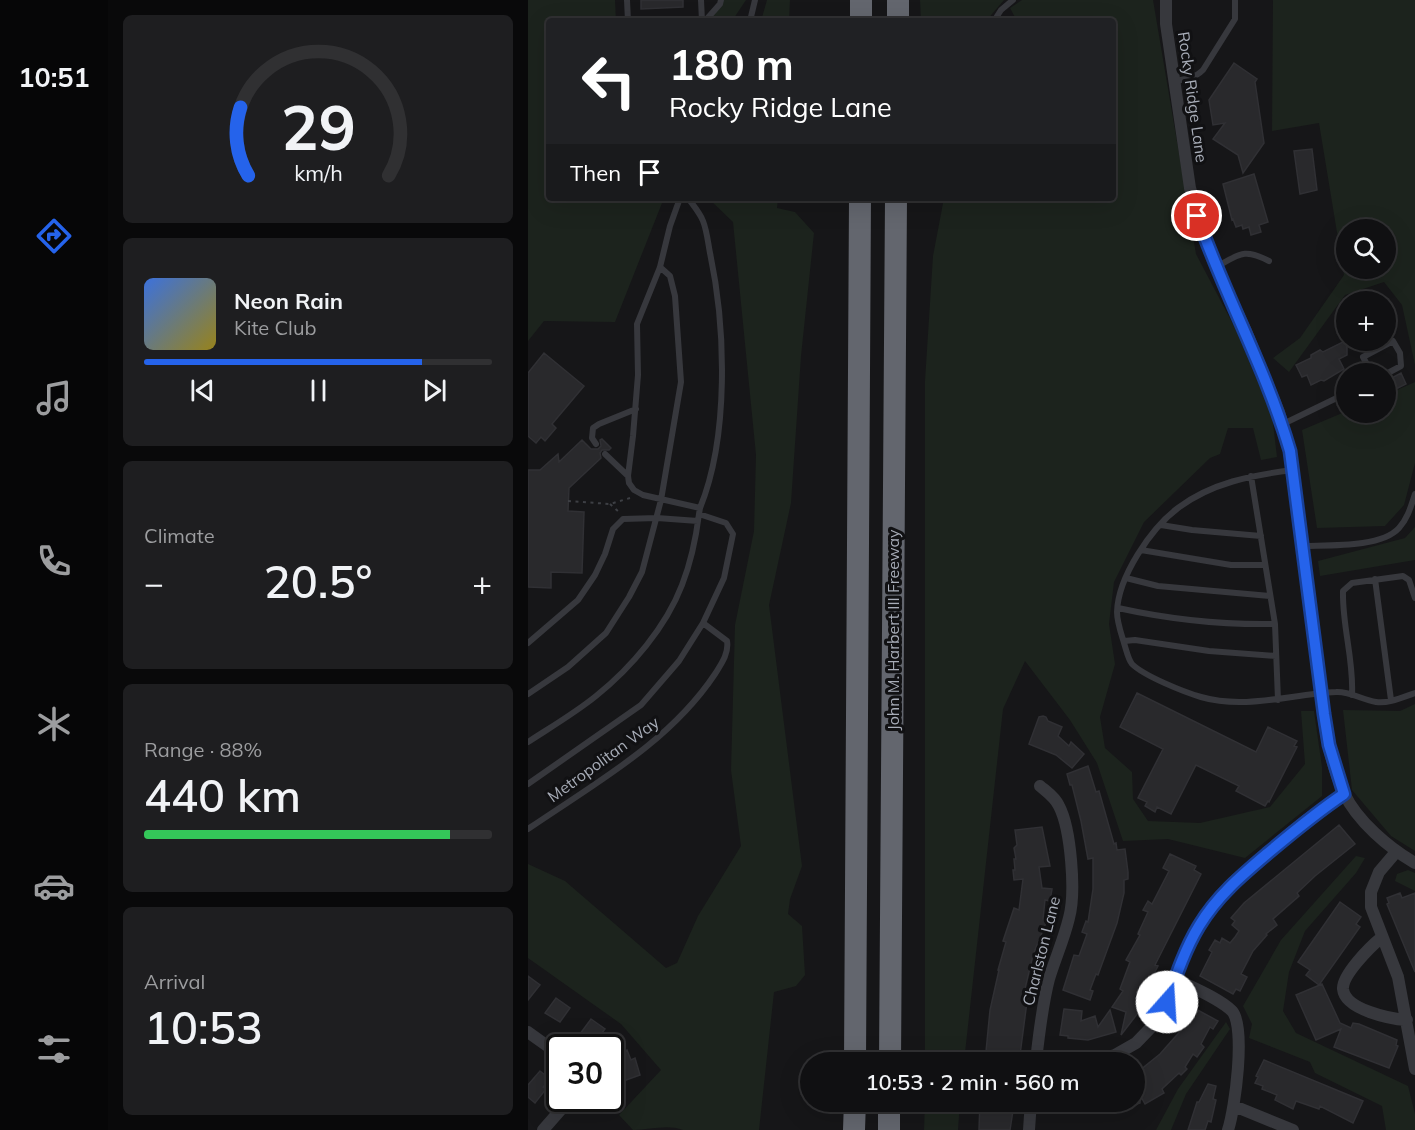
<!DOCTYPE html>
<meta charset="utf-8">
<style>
:root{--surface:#101012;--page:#1e1e20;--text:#f1f3f6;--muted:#9c9d9f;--line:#303032;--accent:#2563eb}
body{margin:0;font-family:Mulish,sans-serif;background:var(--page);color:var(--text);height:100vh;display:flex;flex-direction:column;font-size:22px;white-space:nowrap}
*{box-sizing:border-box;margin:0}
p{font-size:20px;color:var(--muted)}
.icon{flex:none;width:33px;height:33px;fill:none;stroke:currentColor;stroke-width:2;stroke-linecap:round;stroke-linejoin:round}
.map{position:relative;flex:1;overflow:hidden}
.panel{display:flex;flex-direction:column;gap:15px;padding:15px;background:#09090a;width:420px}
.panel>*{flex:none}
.banner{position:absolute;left:18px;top:18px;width:570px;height:183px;border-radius:6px;box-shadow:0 6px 24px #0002,0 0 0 2px var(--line);background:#202124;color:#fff;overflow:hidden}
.tools{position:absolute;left:808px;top:219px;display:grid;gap:12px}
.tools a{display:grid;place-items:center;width:60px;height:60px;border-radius:50%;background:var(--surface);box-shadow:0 6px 24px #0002,0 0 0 2px var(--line);font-size:30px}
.speed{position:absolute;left:18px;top:1034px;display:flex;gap:12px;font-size:30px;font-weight:700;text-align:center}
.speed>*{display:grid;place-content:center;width:78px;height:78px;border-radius:50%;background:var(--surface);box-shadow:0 6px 24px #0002,0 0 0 2px var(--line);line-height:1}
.speed .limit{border:3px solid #111;border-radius:9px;background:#fff;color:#111}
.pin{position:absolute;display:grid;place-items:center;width:51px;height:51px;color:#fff;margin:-26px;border:3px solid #fff;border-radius:50%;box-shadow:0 2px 6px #0007}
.me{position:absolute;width:66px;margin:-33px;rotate:19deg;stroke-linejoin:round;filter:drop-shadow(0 0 4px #0008)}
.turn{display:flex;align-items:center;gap:21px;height:126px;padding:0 24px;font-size:27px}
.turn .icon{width:78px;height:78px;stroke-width:2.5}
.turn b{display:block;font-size:42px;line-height:51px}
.then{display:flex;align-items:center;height:57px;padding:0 24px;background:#0003;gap:12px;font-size:22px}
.big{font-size:45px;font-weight:600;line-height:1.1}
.panel .card{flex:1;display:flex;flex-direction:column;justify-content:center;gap:9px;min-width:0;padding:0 21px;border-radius:9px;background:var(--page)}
.panel .dial{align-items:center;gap:0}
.dial svg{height:156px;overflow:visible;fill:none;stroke:var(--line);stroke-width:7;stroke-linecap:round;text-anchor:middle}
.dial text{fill:var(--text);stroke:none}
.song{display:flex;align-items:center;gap:18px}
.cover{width:72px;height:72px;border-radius:9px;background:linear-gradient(135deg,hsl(220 70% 55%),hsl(50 70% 35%))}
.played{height:6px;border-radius:3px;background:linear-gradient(90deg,var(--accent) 80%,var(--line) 80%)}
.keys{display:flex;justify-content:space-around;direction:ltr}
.heat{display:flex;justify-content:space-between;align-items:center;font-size:33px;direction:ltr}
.charge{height:9px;border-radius:4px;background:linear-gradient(90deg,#34c759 88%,var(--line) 0)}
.trip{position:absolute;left:272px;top:1052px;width:345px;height:60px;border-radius:30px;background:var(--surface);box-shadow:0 6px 24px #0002,0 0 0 2px var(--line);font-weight:600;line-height:60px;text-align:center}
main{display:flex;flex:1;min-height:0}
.tabs{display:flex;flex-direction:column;width:108px;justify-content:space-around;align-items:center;background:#060607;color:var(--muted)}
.tabs .icon{width:42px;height:42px}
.tabs .current{color:var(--accent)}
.tabs b{font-size:27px;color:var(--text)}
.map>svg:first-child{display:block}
.green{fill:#1c231d;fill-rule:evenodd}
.building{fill:#29292c;stroke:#303034;stroke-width:1.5}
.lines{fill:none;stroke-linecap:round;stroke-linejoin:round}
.path{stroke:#3d3f44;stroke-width:2;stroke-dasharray:3 4.5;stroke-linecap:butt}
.service{stroke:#37383d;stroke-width:6}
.minor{stroke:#37383d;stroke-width:12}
.motorway{stroke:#63666e;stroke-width:22}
.route-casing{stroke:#184099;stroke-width:15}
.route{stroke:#2563eb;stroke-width:10}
.labels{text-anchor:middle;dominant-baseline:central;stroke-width:6;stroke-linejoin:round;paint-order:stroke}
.street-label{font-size:16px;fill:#a8adb8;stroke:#111113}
</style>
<main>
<nav class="tabs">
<b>10:51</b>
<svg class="icon current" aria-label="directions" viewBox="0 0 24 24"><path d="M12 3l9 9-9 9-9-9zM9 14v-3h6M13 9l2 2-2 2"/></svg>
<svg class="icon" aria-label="music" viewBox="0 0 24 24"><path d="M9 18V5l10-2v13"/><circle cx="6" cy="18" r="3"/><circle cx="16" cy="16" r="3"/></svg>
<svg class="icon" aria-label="phone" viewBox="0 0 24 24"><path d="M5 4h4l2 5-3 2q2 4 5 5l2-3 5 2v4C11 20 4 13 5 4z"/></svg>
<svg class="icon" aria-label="climate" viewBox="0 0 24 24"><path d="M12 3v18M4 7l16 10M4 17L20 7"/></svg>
<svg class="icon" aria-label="car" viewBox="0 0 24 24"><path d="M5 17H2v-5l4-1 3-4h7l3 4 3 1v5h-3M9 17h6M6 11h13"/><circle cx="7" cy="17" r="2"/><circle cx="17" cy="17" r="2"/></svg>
<svg class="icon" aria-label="filters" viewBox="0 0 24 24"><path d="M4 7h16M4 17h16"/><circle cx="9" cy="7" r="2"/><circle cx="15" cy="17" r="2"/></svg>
</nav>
<section class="panel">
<div class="card dial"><svg viewBox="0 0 100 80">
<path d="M14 69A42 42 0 1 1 86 69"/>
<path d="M14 69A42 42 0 0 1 10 34" stroke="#2563eb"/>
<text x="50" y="56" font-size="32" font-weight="700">29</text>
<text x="50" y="72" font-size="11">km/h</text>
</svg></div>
<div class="card">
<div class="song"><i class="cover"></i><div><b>Neon Rain</b><p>Kite Club</p></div></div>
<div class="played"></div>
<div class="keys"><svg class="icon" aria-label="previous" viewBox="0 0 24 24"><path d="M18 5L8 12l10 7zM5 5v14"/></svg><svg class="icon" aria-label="pause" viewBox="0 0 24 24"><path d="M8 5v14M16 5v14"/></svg><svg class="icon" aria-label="next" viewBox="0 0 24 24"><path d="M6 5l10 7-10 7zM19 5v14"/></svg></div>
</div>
<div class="card"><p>Climate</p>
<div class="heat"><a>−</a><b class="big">20.5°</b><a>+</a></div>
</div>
<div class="card"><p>Range · 88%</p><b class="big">440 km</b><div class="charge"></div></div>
<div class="card"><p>Arrival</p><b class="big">10:53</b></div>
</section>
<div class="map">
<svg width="887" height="1130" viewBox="0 0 887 1130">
<rect width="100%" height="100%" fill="#161618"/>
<path class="green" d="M0 0H87L88 21H21V198H136L87 322 16 321 0 341Z
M196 0H218L204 21H182Z
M239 0H262L261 21H233Z
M392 0H476L458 21H393Z
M494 0H625L668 254 707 328 744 415 749 457 733 460 725 428H700L692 454 682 458 616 522 586 582 581 624 587 664 572 717 577 748 604 772 605 799 620 821 672 823 742 807 777 764 773 711H786L794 767V796L717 858 640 839 595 841 569 763 542 720 497 661 475 709 436 1062H397V381L405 256 416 198H585V21H489L482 8Z
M745 0H887V365L874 305 856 282 817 295 761 372 745 358 772 338 816 275 791 123 744 131ZM819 230H858V268H819Z
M180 198H250L249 208 267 212 286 233 273 356 263 503 241 605 274 866 262 899 260 914 274 926 277 975 268 986 246 992 231 1130H155C139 1124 122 1130 105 1130L91 1115 133 1070 93 1024 0 958V864L37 881 138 968 149 963 170 916 213 846 203 770 207 625 226 531 228 455 205 222Z
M887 382V463L876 505 857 526 789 528 774 430 819 411V412H858V395Z
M887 527V560L792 576 790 561 877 538Z
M887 704V851L863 836 824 790 815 710 872 711Z
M828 856 837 858 828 873 777 931 761 972 755 1011 768 1033 880 1086 887 1114V1130H858L854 1106 787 1073 782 1062 721 1038 724 1024 715 1006 753 940Z
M880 870 887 873V891L867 881 869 874Z
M698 1022 702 1029 658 1094 643 1130H628L650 1089Z
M397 1101H432L430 1130H396Z"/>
<path class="building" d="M113 0H155V7L113 9Z
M706 63 729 79 727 82 736 143 715 173 710 155 685 139 697 123 685 125 681 100Z
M784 149 789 190 772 194 766 151Z
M726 174 740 222 731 225 733 232 723 235 721 227 715 229 714 225 708 227 705 219 704 220 695 184Z
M819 310V334L810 314Z
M819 340V355L811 359 816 369 796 381 793 380 783 385 779 375 774 377 768 365 783 358V355L792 350 795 352Z
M16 353 56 386 24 424 28 428 17 441 13 437 8 443 0 436V373Z
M873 373 878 384 858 394V381Z
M74 439 83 448 81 450H74L72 453 73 458 41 488 40 511 56 512 54 573 23 572V588L0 587V470H12L30 454 31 462 54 440 63 449H70L73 446 72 440Z
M609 693 728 752 740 727 769 741 766 746 769 747 741 802 740 801 737 806 708 791 711 786 668 765 643 814 629 807 627 812 617 806 619 802 610 798 635 749 592 727Z
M515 716 518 717 520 721 534 727 530 736 541 746 543 742 556 754 544 768 528 755 501 744 511 717Z
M560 766 568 792 571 791 586 844 588 843 589 850 597 849 600 872V879L596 880V893L589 923 570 975 568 974 562 990 565 991 562 1000 535 990 546 955 551 956 559 934 554 932 558 921 560 922 565 889V858L560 859 553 821 544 785H542L539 774Z
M811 825 827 844 787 876 769 893 771 896 745 919 749 925 738 934 739 935 725 951 713 974 719 977 712 991 708 989 705 994 672 976 684 952 681 950 687 940 692 943 694 938 702 943 707 937 711 931 704 925 707 921 703 918 716 903Z
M514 827 522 866 511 867 514 888 524 889 522 901 517 900 515 919 519 920 505 955 496 993 500 994 492 1055 481 1054 480 1062H457L462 1010 471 970H470L478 942 475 941 486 908 491 910 495 879 486 880 485 870H487L486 859H488L486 848 489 845 487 830Z
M642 854 668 866 666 870 673 874 627 965 630 966 618 989 622 991 613 1009 593 1035 598 1012 584 1007 595 991 592 989 602 962 598 960 612 935 610 934 620 912 615 910 620 901 624 904 641 871 635 868Z
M872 893 874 898 887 893V972L859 904 861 903 859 898Z
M812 902 833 917 828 924 832 927 791 985 778 975 782 970 770 962Z
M0 976 12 985 0 1000Z
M794 984 812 1023 823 1028 825 1023 831 1024 869 1040 868 1045 870 1046 861 1068 806 1047 813 1029 788 1040 768 995Z
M28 998 42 1008 32 1022 17 1013Z
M664 1007 690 1021 685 1029 682 1027 673 1044 676 1047 669 1057 665 1054 657 1067 659 1069 653 1075 651 1073 634 1089 636 1093 617 1104 606 1084V1059L612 1070 632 1054 655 1028Z
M536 1009 554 1011 553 1021 567 1016 570 1027 582 1010 588 1032 560 1040 540 1038V1036L532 1035Z
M63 1019 77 1029 65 1045 52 1034Z
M99 1050 103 1060 107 1058 112 1075 98 1080 89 1065 92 1064 88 1055Z
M736 1060 835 1101 825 1123 792 1106 791 1109 768 1101 765 1109 747 1100 749 1095 734 1089 735 1086 727 1083 730 1077 728 1076Z
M12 1071 22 1079 15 1087 18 1089 7 1103 0 1097V1085Z
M680 1084 688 1086 685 1099 688 1100 683 1122 680 1121 677 1130H660L669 1102H671Z
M452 1101H471V1103L486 1104 482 1130H451Z
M534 1101H574V1111L533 1107Z
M584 1101H612V1103L597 1108V1110L587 1113Z"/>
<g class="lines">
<path class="path" d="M40 501 82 504 102 498
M82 504 91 512"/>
<path class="service" d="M99 0 100 21
M173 0 174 21
M177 21 192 4 193 0
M222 21 227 0
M466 21 473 10 485 0
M647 81C658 79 667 78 675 70L707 19V0
M152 198 142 226 132 267 109 324 110 375 105 436 100 476 101 483 106 490 115 495 172 508C201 437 198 328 182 253 180 243 179 231 175 221 172 213 165 205 160 198
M688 267C712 254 716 248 741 261
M844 374 835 357 865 341 872 353 873 366 858 374
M755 424 819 393
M68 444 64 438 65 428 71 424 108 409
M77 454 100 476
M765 470C724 475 683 483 650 508 623 528 590 577 589 612 589 622 593 633 596 643 598 649 600 659 604 664 616 676 656 692 673 697 718 710 763 694 808 692 821 691 835 700 848 702 860 704 875 697 887 693
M723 476 747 624 750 700
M633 525 664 530 733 536
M775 546C801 545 853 548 871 528 880 518 883 506 887 494
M613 550 703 565H737
M598 578 630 586 742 596
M847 579 863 700
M590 608C640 619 695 625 747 624
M596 641 607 640 681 651 748 656
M0 643 50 600 67 575 77 554 85 529 95 519 129 518 170 521
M0 694 40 667 78 633 101 597 114 572 133 500 153 382 147 296 142 276 132 267
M824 695C826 660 814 626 815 591L824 583 875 576 881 580 887 598
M0 742C23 727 47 713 68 696 103 668 138 627 154 585 163 562 168 538 171 514
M0 784 113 705 151 661 175 623
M0 829C67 783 141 743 187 674 194 663 201 653 199 641L175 623 196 578 205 534 198 523 171 514 172 508"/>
<path class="minor" d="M638 0V24L662 188 670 216 688 267 718 331 751 412 762 451C772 518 780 587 788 655 794 701 796 751 816 793 829 821 861 848 887 863
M868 852 851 872 843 892V907L870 977 887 1069
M853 938C842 947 814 975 815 989 817 1010 863 1019 879 1020
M647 979C663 987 691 998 704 1011 718 1027 707 1109 700 1130
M0 1032 32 1055
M508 1055 561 1061 575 1059 587 1055 608 1043 632 1018 662 941 670 926 692 897 705 882 777 821 816 794
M508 1061C511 1034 514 1006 521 979 527 959 536 939 541 918 548 893 543 829 531 806 527 797 519 792 512 786
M706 1106 765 1130
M15 1130 43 1098
M501 1130 503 1101"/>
<path class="motorway" d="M333 21V0
M370 21V0
M327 1062 332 198
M362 1062 368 198
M326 1130 327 1101
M361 1130V1101"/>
</g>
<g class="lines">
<g class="route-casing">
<path id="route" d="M639 1002C648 976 657 949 671 926 689 896 714 875 740 853 765 832 789 812 816 794L801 745 796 714 762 451C738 369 697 296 669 216"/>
</g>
<use href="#route" class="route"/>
</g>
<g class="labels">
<g class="street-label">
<text transform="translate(665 97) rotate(82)">Rocky Ridge Lane</text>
<text transform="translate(365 630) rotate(-90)">John M. Harbert III Freeway</text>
<text transform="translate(75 759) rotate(-36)">Metropolitan Way</text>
<text transform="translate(513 951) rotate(-76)">Charlston Lane</text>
</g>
</g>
</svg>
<div class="tools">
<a><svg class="icon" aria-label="search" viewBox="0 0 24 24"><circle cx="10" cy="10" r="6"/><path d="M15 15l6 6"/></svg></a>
<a>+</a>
<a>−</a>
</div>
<div class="speed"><div class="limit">30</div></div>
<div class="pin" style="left:669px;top:216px;background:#d93025"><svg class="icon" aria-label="arrive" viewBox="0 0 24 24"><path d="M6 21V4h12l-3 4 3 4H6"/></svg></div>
<svg class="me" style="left:639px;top:1002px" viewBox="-20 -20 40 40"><circle r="19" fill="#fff"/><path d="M0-13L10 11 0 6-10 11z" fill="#2563eb"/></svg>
<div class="trip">10:53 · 2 min · 560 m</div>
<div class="banner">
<div class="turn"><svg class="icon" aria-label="left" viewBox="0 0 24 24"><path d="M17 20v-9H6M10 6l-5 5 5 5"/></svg><div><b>180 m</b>Rocky Ridge Lane</div></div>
<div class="then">Then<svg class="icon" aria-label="arrive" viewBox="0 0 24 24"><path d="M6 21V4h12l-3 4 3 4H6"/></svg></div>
</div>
</div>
</main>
